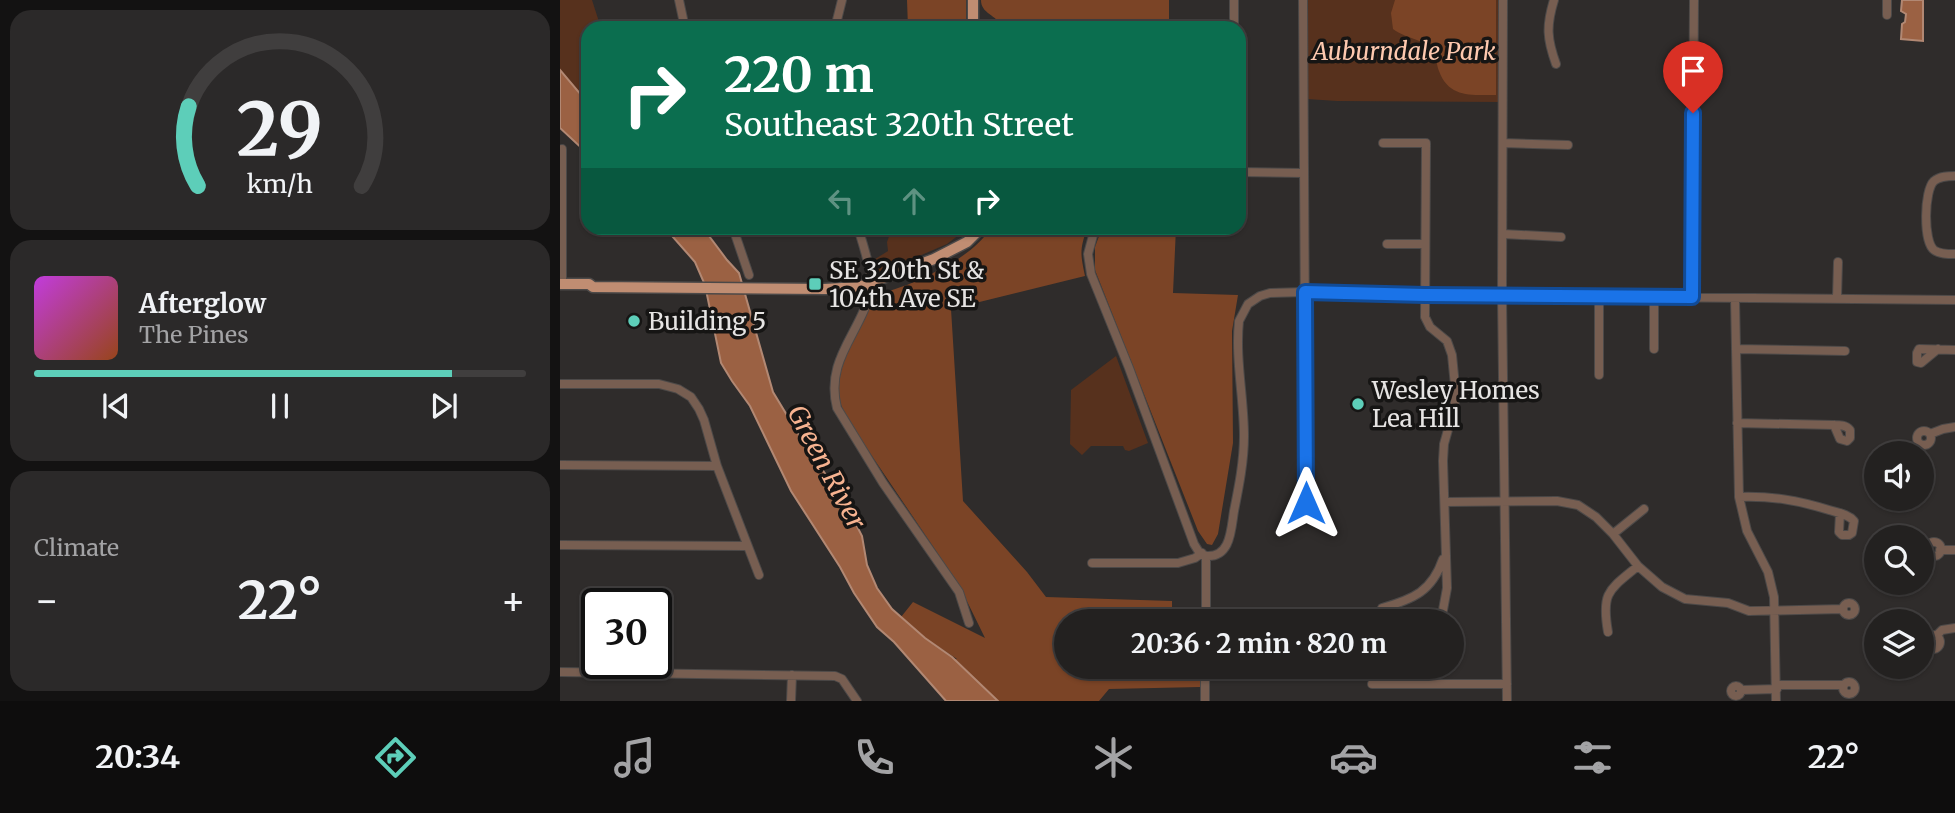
<!DOCTYPE html>
<meta charset="utf-8">
<style>
:root{--surface:#232120;--page:#2b2929;--text:#f1f3f6;--muted:#a3a3a5;--line:#403e3e;--accent:#5dceb9}
body{margin:0;font-family:Merriweather,serif;background:var(--page);color:var(--text);height:100vh;display:flex;flex-direction:column;font-size:26px;white-space:nowrap}
*{box-sizing:border-box;margin:0}
p{font-size:23px;color:var(--muted)}
.icon{flex:none;width:38px;height:38px;fill:none;stroke:currentColor;stroke-width:2;stroke-linecap:round;stroke-linejoin:round}
.map{position:relative;flex:1;overflow:hidden}
.drawer{display:flex;flex-direction:column;gap:10px;padding:10px;background:#131212;width:560px}
.drawer>*{flex:none}
.hud{position:absolute;left:21px;top:21px;width:665px;height:214px;border-radius:21px;box-shadow:0 2px 5px #0004,0 0 0 2px var(--line);background:#0b6e4f;color:#fff;overflow:hidden}
.controls{position:absolute;left:1304px;top:441px;display:grid;gap:14px}
.controls a{display:grid;place-items:center;width:70px;height:70px;border-radius:50%;background:var(--surface);box-shadow:0 2px 5px #0004,0 0 0 2px var(--line);font-size:35px}
.speed{position:absolute;left:21px;top:588px;display:flex;gap:14px;font-size:35px;font-weight:700;text-align:center}
.speed>*{display:grid;place-content:center;width:91px;height:91px;border-radius:50%;background:var(--surface);box-shadow:0 2px 5px #0004,0 0 0 2px var(--line);line-height:1}
.speed .limit{border:4px solid #111;border-radius:10px;background:#fff;color:#111}
.pin{position:absolute;display:grid;place-items:center;width:60px;height:60px;color:#fff;margin:-72px -30px;border-radius:50% 50% 50% 0;rotate:-45deg;box-shadow:0 0 7px #0007}
.pin .icon{rotate:45deg}
.me{position:absolute;width:77px;margin:-38px;rotate:0deg;stroke-linejoin:round;filter:drop-shadow(0 0 5px #0008)}
.turn{display:flex;align-items:center;gap:24px;height:147px;padding:0 28px;font-size:32px}
.turn .icon{width:91px;height:91px;stroke-width:2.5}
.turn b{display:block;font-size:49px;line-height:60px}
.lanes{display:flex;align-items:center;height:66px;padding:0 28px;background:#0003;justify-content:center;gap:35px;direction:ltr}
.lanes .off{opacity:.35}
.big{font-size:52px;font-weight:700;line-height:1.1}
.drawer .widget{flex:1;display:flex;flex-direction:column;justify-content:center;gap:10px;min-width:0;padding:0 24px;border-radius:21px;background:var(--page)}
.drawer .dial{align-items:center;gap:0}
.dial svg{height:182px;overflow:visible;fill:none;stroke:var(--line);stroke-width:7;stroke-linecap:round;text-anchor:middle}
.dial text{fill:var(--text);stroke:none}
.song{display:flex;align-items:center;gap:21px}
.cover{width:84px;height:84px;border-radius:10px;background:linear-gradient(135deg,hsl(290 70% 55%),hsl(20 70% 35%))}
.played{height:7px;border-radius:4px;background:linear-gradient(90deg,var(--accent) 85%,var(--line) 85%)}
.keys{display:flex;justify-content:space-around;direction:ltr}
.heat{display:flex;justify-content:space-between;align-items:center;font-size:38px;direction:ltr}
.trip{position:absolute;left:494px;top:609px;width:410px;height:70px;border-radius:35px;background:var(--surface);box-shadow:0 2px 5px #0004,0 0 0 2px var(--line);font-weight:700;line-height:70px;text-align:center}
.dock{display:flex;height:112px;justify-content:space-around;align-items:center;background:#0e0d0d;color:var(--muted)}
.dock .icon{width:49px;height:49px}
.dock .current{color:var(--accent)}
.dock b{font-size:32px;color:var(--text)}
main{display:flex;flex:1;min-height:0}
.map>svg:first-child{display:block}
.green{fill:#57311d}
.forest{fill:#7b4426}
.water{fill:#9b6143;stroke:#b28873;stroke-width:2}
.lines{fill:none;stroke-linecap:round;stroke-linejoin:round}
.minor-casing{stroke:#4c4948;stroke-width:10}
.major-casing{stroke:#4c4948;stroke-width:13}
.minor{stroke:#775e51;stroke-width:8}
.major{stroke:#c08d72;stroke-width:10}
.route-casing{stroke:#114b97;stroke-width:18}
.route{stroke:#1a73e8;stroke-width:12}
.poi-dot{fill:#5dceb9;stroke:#161514;stroke-width:2.5}
.labels{text-anchor:middle;dominant-baseline:central;stroke-width:7;stroke-linejoin:round;paint-order:stroke}
.park-label{font-size:24px;font-style:italic;fill:#fec9af;stroke:#161514}
.poi-label{font-size:24px;fill:#e6e4e3;stroke:#161514;text-anchor:start}
.water-label{font-size:26px;font-style:italic;fill:#f7b390;stroke:#161514}
</style>
<main>
<section class="drawer">
<div class="widget dial"><svg viewBox="0 0 100 80">
<path d="M14 69A42 42 0 1 1 86 69"/>
<path d="M14 69A42 42 0 0 1 10 34" stroke="#5dceb9"/>
<text x="50" y="56" font-size="32" font-weight="700">29</text>
<text x="50" y="72" font-size="11">km/h</text>
</svg></div>
<div class="widget">
<div class="song"><i class="cover"></i><div><b>Afterglow</b><p>The Pines</p></div></div>
<div class="played"></div>
<div class="keys"><svg class="icon" aria-label="previous" viewBox="0 0 24 24"><path d="M18 5L8 12l10 7zM5 5v14"/></svg><svg class="icon" aria-label="pause" viewBox="0 0 24 24"><path d="M8 5v14M16 5v14"/></svg><svg class="icon" aria-label="next" viewBox="0 0 24 24"><path d="M6 5l10 7-10 7zM19 5v14"/></svg></div>
</div>
<div class="widget"><p>Climate</p>
<div class="heat"><a>−</a><b class="big">22°</b><a>+</a></div>
</div>
</section>
<div class="map">
<svg width="1395" height="701" viewBox="0 0 1395 701">
<rect width="100%" height="100%" fill="#2f2c2b"/>
<path class="green" d="M0 0H32L41 28H28V103L0 70Z
M748 0H940V102L777 101 747 99Z
M332 228H408L387 244 322 272C315 272 313 267 312 261L328 251 327 242Z
M556 356 588 443 569 451 565 450 563 446H531L522 455 510 444 511 390Z"/>
<path class="forest" d="M347 0H406V28H348Z
M421 0H609V28H443C436 14 421 14 421 0Z
M835 0H936V95C911 95 889 98 879 71 876 64 877 56 872 50 862 38 846 39 833 29L831 13Z
M431 228H527C520 250 520 252 525 276L391 309 403 501 467 572 486 597 612 601V621H506V667H640V687L549 689 539 701H418L382 660 397 659 365 638 341 617 353 602 425 638 399 585 291 425C283 412 278 400 277 385 277 366 307 304 322 294 330 290 339 288 347 285 378 271 412 256 431 228Z
M542 228H616L613 293 678 295 672 331 673 443 658 534 652 545 647 544 638 531 535 270V247Z"/>
<path class="water" d="M1342 0H1363V41L1341 39 1342 24 1345 22 1346 14 1341 11Z
M0 70 28 103V154L0 128Z
M105 228H143L167 260 179 273 213 392 245 445 283 499 302 536 307 565 317 588 332 609 365 638 392 657 438 701H386L334 642 317 627 294 593 280 567 231 491 190 406 172 381 161 363 145 285 135 262Z"/>
<g class="lines">
<g class="minor-casing">
<path id="minor" d="M119 0 125 28
M743 0 746 504
M943 0 942 296 947 701
M994 0C986 26 987 39 996 64
M1327 15V0
M412 23 436 28
M674 27V0
M275 28 282 0
M823 143H866L865 317 870 327 887 341 892 355 896 396 893 412 884 444 883 461 887 588 883 610 878 616 871 621
M943 143 1008 145
M2 149V284
M679 172 743 173
M1395 176C1388 176 1380 176 1374 181 1364 190 1363 241 1374 250 1379 254 1388 254 1395 254
M173 228 189 275
M298 228C302 241 313 274 311 286 304 331 264 357 277 408L323 483 399 592 409 623
M535 228 528 254 531 274 569 368 634 544 639 552 646 556
M943 234 1001 237
M827 244H865
M1132 297 1134 0
M1277 298 1278 262
M1175 299 1179 497 1187 531 1208 572 1214 597 1216 701
M1094 349V297
M1176 349 1285 351
M1378 349 1361 363 1357 362V353L1359 349 1395 350
M1039 375V296
M0 384H99L118 389 131 397 139 409 144 420 157 466 199 575
M1177 423 1274 425C1280 425 1286 425 1290 430V438L1287 441 1280 439 1274 425
M1357 438a7 7 0 1 1 14 0a7 7 0 1 1-14 0Z
M1370 434 1383 429 1395 427
M0 465 157 466
M1179 497C1212 496 1237 500 1269 510 1278 513 1288 514 1294 521L1292 533 1289 535H1282L1279 532 1280 513
M885 502 997 501 1018 505 1036 517 1053 534 1078 566 1102 587 1125 599 1168 603 1189 611 1283 609
M1053 534 1084 509
M1367 549a7 7 0 1 1 14 0a7 7 0 1 1-14 0Z
M0 545 187 546
M1380 550H1395
M646 556C671 558 671 529 674 511 679 486 684 461 684 436 684 398 675 359 679 321L688 304 700 296 710 293 745 292 865 295 1395 300
M532 563H618L635 558 642 553
M1283 609a6 6 0 1 1 12 0a6 6 0 1 1-12 0Z
M646 621V556
M819 621 818 618 822 608C854 599 872 591 883 559
M1048 632C1041 592 1049 590 1078 566
M1366 642a7 7 0 1 1 14 0a7 7 0 1 1-14 0Z
M1376 636 1382 630 1395 628
M0 672 275 676 282 679 297 701
M1283 688a6 6 0 1 1 12 0a6 6 0 1 1-12 0Z
M812 684H947
M1217 685H1284
M1171 691a5 5 0 1 1 10 0a5 5 0 1 1-10 0Z
M1181 690 1217 689
M231 701 232 675
M645 701V667"/>
</g>
<g class="major-casing">
<path id="major" d="M413 0V28
M0 284H29L33 287 265 289 299 287 374 259 407 242 421 228"/>
</g>
<use href="#minor" class="minor"/>
<use href="#major" class="major"/>
</g>
<g class="lines">
<g class="route-casing">
<path id="route" d="M746 503 745 292 865 295 1132 297 1133 113"/>
</g>
<use href="#route" class="route"/>
</g>
<g class="poi-dot">
<rect x="248" y="277" width="14" height="14" rx="3.5"/>
<circle cx="74" cy="321" r="7"/>
<circle cx="798" cy="404" r="7"/>
</g>
<g class="labels">
<g class="park-label">
<text x="844" y="51">Auburndale Park</text>
</g>
<g class="poi-label">
<text x="269" y="270">SE 320th St &amp;<tspan x="269" dy="28">104th Ave SE</tspan></text>
<text x="88" y="321">Building 5</text>
<text x="812" y="390">Wesley Homes<tspan x="812" dy="28">Lea Hill</tspan></text>
</g>
<g class="water-label">
<text transform="translate(267 467) rotate(62)">Green River</text>
</g>
</g>
</svg>
<div class="controls">
<a><svg class="icon" aria-label="sound" viewBox="0 0 24 24"><path d="M4 9h4l5-4v14l-5-4H4zM17 9q2 3 0 6"/></svg></a>
<a><svg class="icon" aria-label="search" viewBox="0 0 24 24"><circle cx="10" cy="10" r="6"/><path d="M15 15l6 6"/></svg></a>
<a><svg class="icon" aria-label="layers" viewBox="0 0 24 24"><path d="M12 4l9 5-9 5-9-5zM3 14l9 5 9-5"/></svg></a>
</div>
<div class="speed"><div class="limit">30</div></div>
<div class="pin" style="left:1133px;top:113px;background:#d93025"><svg class="icon" aria-label="arrive" viewBox="0 0 24 24"><path d="M6 21V4h12l-3 4 3 4H6"/></svg></div>
<svg class="me" style="left:746px;top:503px" viewBox="-20 -20 40 40"><path d="M0-17L14 15 0 8-14 15z" fill="#1a73e8" stroke="#fff" stroke-width="4"/></svg>
<div class="trip">20:36 · 2 min · 820 m</div>
<div class="hud">
<div class="turn"><svg class="icon" aria-label="right" viewBox="0 0 24 24"><path d="M7 20v-9h11M14 6l5 5-5 5"/></svg><div><b>220 m</b>Southeast 320th Street</div></div>
<div class="lanes"><svg class="icon off" aria-label="left" viewBox="0 0 24 24"><path d="M17 20v-9H6M10 6l-5 5 5 5"/></svg><svg class="icon off" aria-label="ahead" viewBox="0 0 24 24"><path d="M12 20V5M6 11l6-6 6 6"/></svg><svg class="icon" aria-label="right" viewBox="0 0 24 24"><path d="M7 20v-9h11M14 6l5 5-5 5"/></svg></div>
</div>
</div>
</main>
<nav class="dock">
<b>20:34</b>
<svg class="icon current" aria-label="directions" viewBox="0 0 24 24"><path d="M12 3l9 9-9 9-9-9zM9 14v-3h6M13 9l2 2-2 2"/></svg>
<svg class="icon" aria-label="music" viewBox="0 0 24 24"><path d="M9 18V5l10-2v13"/><circle cx="6" cy="18" r="3"/><circle cx="16" cy="16" r="3"/></svg>
<svg class="icon" aria-label="phone" viewBox="0 0 24 24"><path d="M5 4h4l2 5-3 2q2 4 5 5l2-3 5 2v4C11 20 4 13 5 4z"/></svg>
<svg class="icon" aria-label="climate" viewBox="0 0 24 24"><path d="M12 3v18M4 7l16 10M4 17L20 7"/></svg>
<svg class="icon" aria-label="car" viewBox="0 0 24 24"><path d="M5 17H2v-5l4-1 3-4h7l3 4 3 1v5h-3M9 17h6M6 11h13"/><circle cx="7" cy="17" r="2"/><circle cx="17" cy="17" r="2"/></svg>
<svg class="icon" aria-label="filters" viewBox="0 0 24 24"><path d="M4 7h16M4 17h16"/><circle cx="9" cy="7" r="2"/><circle cx="15" cy="17" r="2"/></svg>
<b>22°</b>
</nav>
